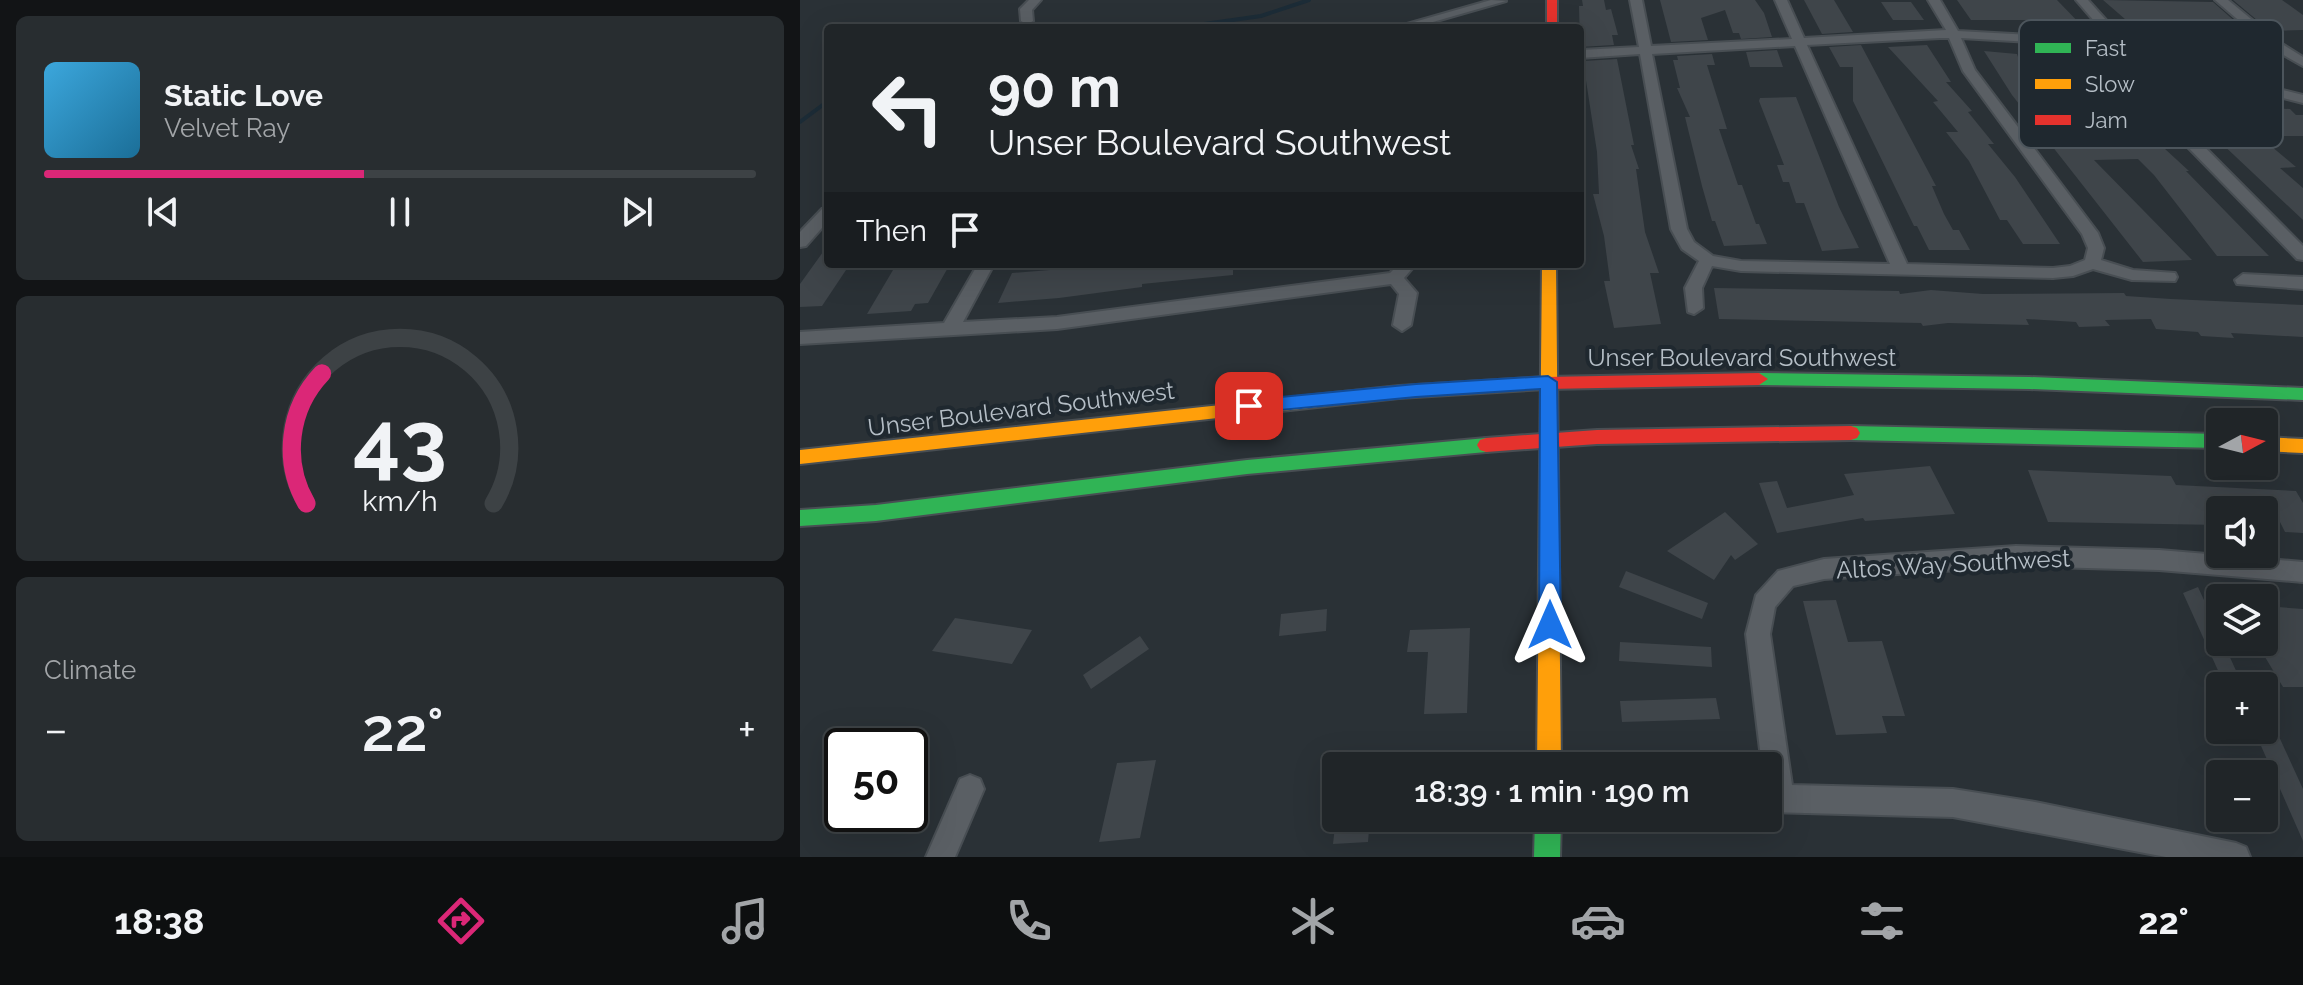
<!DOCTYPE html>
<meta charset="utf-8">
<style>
:root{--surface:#202528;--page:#282d30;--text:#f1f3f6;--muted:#a2a5a8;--line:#3d4245;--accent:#db2777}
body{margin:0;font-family:Raleway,sans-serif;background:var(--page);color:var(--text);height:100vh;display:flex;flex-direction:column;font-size:30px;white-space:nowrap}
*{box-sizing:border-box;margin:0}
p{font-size:26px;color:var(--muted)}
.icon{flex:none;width:44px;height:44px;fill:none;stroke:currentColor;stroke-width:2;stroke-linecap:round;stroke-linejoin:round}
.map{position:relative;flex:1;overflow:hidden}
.drawer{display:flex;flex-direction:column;gap:16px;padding:16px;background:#121416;width:800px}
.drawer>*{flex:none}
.banner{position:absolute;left:24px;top:24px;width:760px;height:244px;border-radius:8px;box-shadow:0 8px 32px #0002,0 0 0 2px var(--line);background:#202528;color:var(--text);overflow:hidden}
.needle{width:52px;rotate:83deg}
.fabs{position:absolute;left:1406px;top:408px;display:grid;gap:16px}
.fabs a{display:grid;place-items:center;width:72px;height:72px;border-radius:8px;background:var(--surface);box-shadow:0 8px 32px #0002,0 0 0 2px var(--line);font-size:40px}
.speed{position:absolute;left:24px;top:728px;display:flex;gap:16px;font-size:40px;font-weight:700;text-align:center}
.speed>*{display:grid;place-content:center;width:104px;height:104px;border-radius:50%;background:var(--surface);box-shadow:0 8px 32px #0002,0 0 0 2px var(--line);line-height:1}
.speed .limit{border:4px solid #111;border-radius:12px;background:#fff;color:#111}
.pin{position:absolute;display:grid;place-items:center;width:68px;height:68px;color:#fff;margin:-34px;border-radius:16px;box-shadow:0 4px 12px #0006}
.me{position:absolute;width:88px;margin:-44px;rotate:0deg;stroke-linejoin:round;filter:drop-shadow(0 0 6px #0008)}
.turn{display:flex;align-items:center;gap:28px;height:168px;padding:0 32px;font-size:36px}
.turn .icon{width:104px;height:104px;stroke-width:2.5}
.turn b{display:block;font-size:56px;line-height:68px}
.then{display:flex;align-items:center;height:76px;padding:0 32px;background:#0003;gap:16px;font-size:30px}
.big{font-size:60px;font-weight:600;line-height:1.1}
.drawer .card{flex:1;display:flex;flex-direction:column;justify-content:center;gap:12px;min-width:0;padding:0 28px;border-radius:12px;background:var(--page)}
.drawer .dial{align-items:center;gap:0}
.dial svg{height:208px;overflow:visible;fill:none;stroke:var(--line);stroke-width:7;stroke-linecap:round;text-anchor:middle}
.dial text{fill:var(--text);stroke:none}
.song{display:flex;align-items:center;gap:24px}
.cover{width:96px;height:96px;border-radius:12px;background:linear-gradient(135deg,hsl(200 70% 55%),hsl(200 70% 35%))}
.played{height:8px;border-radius:4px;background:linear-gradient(90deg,var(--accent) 45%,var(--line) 45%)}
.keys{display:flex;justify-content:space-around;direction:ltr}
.heat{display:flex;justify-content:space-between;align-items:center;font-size:44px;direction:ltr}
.trip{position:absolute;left:522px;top:752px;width:460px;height:80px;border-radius:8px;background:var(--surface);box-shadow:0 8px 32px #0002,0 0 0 2px var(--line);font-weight:600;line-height:80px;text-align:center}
.tab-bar{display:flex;height:128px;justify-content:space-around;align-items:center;background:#0d0f10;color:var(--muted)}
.tab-bar .icon{width:56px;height:56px}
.tab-bar .current{color:var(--accent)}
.tab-bar b{font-size:36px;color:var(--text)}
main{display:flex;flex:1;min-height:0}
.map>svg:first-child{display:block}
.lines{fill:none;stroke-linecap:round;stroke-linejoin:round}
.stream{stroke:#1c2c37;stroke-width:4}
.building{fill:#3f454a}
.street-casing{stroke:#484e53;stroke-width:4}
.fast-casing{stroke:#484e53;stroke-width:4}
.slow-casing{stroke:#484e53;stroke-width:4}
.jam-casing{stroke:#484e53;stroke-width:4}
.street{fill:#5a5f64;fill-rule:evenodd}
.fast{fill:#30b455;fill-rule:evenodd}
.slow{fill:#ff9f0a;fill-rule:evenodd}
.jam{fill:#e5322d;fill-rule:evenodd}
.route{fill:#1a73e8;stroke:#114b97;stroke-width:2}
.labels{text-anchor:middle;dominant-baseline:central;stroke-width:8;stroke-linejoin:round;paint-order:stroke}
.street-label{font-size:24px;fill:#b5bec6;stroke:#1f282f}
.key{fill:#1f282f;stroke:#4c555c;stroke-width:2}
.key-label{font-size:22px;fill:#b5bec6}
</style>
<main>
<section class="drawer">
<div class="card">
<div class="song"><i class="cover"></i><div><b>Static Love</b><p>Velvet Ray</p></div></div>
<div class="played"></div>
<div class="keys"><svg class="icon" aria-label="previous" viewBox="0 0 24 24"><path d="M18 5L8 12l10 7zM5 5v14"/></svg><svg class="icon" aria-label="pause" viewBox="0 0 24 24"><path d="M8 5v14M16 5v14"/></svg><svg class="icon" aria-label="next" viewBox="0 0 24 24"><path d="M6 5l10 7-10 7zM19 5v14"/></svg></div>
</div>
<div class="card dial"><svg viewBox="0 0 100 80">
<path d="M14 69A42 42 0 1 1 86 69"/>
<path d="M14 69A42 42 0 0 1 20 19" stroke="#db2777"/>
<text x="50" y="56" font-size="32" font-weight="700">43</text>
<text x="50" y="72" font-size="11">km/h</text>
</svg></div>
<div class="card"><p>Climate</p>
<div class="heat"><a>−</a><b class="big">22°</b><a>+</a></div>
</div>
</section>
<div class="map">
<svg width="1503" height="857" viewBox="0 0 1503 857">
<rect width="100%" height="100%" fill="#2a3136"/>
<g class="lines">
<path class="stream" d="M376 28 461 16 509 0
M0 122 28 101"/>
</g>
<path class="building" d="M782 0H804L806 10 811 9 818 35H812L814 45 780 47 779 6H783Z
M860 0H955L964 13 972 37 941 39 939 33H933L925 10 901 18 908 40 871 42Z
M1004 0H1034L1053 32 1022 34Z
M1157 0H1257L1286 30H1255L1245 20H1171Z
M1303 0 1413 2 1447 32H1436L1469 59H1433L1415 43 1374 41 1383 56 1352 53 1333 26Z
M1433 0H1482L1503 15V30L1470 31Z
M1081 2H1111L1124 20H1093Z
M1061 45 1136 186H1132L1144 214 1153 230H1159L1170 250H1129L1117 226H1114L1053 101V67H1040L1029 47Z
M1127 45 1151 82H1146L1172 111 1168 112 1194 144H1188L1215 177 1260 244H1223L1207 220H1200L1169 161 1146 132H1158L1133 102 1138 101 1088 47Z
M977 50 983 67H950L946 52Z
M1184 51 1217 54 1220 63 1293 64 1324 105 1357 137H1352L1389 171H1386L1469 256H1417L1354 175 1338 159 1294 160 1392 260 1343 262 1212 95Z
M912 54 915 65H907L927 129H919L938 185H942L956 224H959L967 244 924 246 915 221H912L902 186 885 117H890L877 88H880L873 60H878L877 56Z
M817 59 834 145H831L839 169H836L845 232 859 273H850L861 324 814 328 804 281H810L804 236 793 194H799L797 152 783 61Z
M1380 88 1407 89 1420 105 1490 109 1496 115H1503V136H1459L1496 167 1480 168 1503 188V220L1383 107 1372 92H1384Z
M996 97 1039 207 1059 248 1022 251 1004 203H996L989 182H983L977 165H984L959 101 960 98Z
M28 245V264H50L22 306 0 307V284Z
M110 264H150L128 303 115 304 111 311 67 314 93 270 108 269Z
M274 264H433V275L342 284V287L259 298 198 303 212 273 250 270 252 266Z
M914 288 1099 291 1100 294 1131 290 1183 294 1324 293 1326 296 1371 299 1503 305V337L1431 333 1434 338 1401 336 1398 332 1356 329 1351 319 1305 320 1310 326 1279 327 1276 322 1226 319 1229 325 1148 323 1123 326 1121 323 919 319Z
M1130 466 1155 514 1065 521 1063 518 977 533 959 483 977 481 987 508 1054 495 1044 474Z
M1228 470 1371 476 1376 485 1496 491 1503 503V533L1485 532 1474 510H1420V525L1248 522Z
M925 512 958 544 935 560 931 555 914 580 867 551Z
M826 571 908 603 902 619 819 587Z
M1398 587 1420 635V642H1423L1443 686H1425L1383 593Z
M1036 600 1048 642 1082 641 1105 716H1082L1087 733 1036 735 1003 601Z
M1464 606 1503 609V687H1483L1456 642H1464Z
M527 609 526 631 479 636 481 614Z
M155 618 232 630 212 664 132 651Z
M670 628 667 713 624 714 628 652H607L610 630Z
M340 636 349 649 291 689 283 675Z
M820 642 911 647 912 667 819 661Z
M916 698 920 719 822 722 820 701Z
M1454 730H1476L1503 789V841Z
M356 760 340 838 299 842 317 763Z
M536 818H570L568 842 533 844Z"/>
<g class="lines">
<g class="street-casing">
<path id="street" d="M229 0H241L232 10 233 21 227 24 221 21 220 9Z
M691 0 706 1 612 28H593Z
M830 0H842L851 46 992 39 975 0H987L1004 38 1146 30 1128 0H1140L1158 31 1231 35 1315 50 1314 44 1276 0H1288L1324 40 1328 52 1503 95V103L1330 60 1332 71 1349 91 1503 246V260L1497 259 1339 97 1320 71 1317 57 1231 42 1161 38 1175 70 1298 233 1304 248 1301 260 1333 270 1375 273 1377 277 1375 281 1332 280 1293 269 1273 276 1253 278 941 271 912 266 902 288 903 308 894 314 888 312 885 288 899 261 882 249 871 229 840 54 780 58V50L839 47ZM1140 38H1149L1163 71 1282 234 1288 248 1285 260 1270 266 1253 268 1107 264 1007 45ZM995 46 1090 264 941 261 913 256 894 242 887 229 852 54Z
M1415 0H1428L1479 42 1503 57V66L1471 48Z
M28 207V221L6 246 0 247V232L22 209Z
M178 264H194L163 322 257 317 590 273 599 264H616L604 278 617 293 611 325 602 331 593 325 599 294 591 284 257 329 0 344V332L144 323Z
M1443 274 1503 277V289L1437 284 1435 280Z
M1216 546 1359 550 1503 562V582L1359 570 1216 566 1024 579 993 586 975 607 970 634 992 785 1153 789 1235 802 1436 843 1446 847 1450 857H1366L1153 817 968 812V766H962L946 634 956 595 978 571 1024 559Z
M170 775 180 779 184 789 155 857H126L160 779Z"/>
</g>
<g class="fast-casing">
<path id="fast" d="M959 373 1229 377 1503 388V400L1229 389 959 385 950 379Z
M1051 426 1420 434V448L1051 440 1045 438 1042 433 1045 428Z
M686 438 692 440 695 445 692 450 686 452 447 474 76 521 0 526V510L76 505 447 460Z
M735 818H761L760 857H734Z"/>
</g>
<g class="slow-casing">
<path id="slow" d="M742 264H756L761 766H737Z
M599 386 608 392 599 398 0 464V450Z
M1464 437 1503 439V453L1464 451Z"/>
</g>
<g class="jam-casing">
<path id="jam" d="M747 0H757V28H747Z
M959 373 968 379 959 385 746 389 599 398 590 392 599 386 746 377Z
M1051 426 1057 428 1060 433 1057 438 1051 440 797 444 686 452 680 450 677 445 680 440 686 438 797 430Z"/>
</g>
<use href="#street" class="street"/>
<use href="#fast" class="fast"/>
<use href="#slow" class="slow"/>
<use href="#jam" class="jam"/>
</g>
<path class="route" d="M748 376 757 382 761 625 758 633 750 635 742 633 739 625 740 389 616 397 449 413 441 406 449 400 616 384Z"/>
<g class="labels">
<g class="street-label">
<text x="942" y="357">Unser Boulevard Southwest</text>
<text transform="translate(221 409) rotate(-7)">Unser Boulevard Southwest</text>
<text transform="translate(1153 564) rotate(-3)">Altos Way Southwest</text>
</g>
</g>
<rect x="1219" y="20" width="264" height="128" rx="12" class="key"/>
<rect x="1235" y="43" width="36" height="10" fill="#30b455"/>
<rect x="1235" y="79" width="36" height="10" fill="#ff9f0a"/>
<rect x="1235" y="115" width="36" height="10" fill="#e5322d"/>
<g class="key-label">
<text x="1285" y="56">Fast</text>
<text x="1285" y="92">Slow</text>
<text x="1285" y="128">Jam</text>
</g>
</svg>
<div class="fabs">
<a><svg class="needle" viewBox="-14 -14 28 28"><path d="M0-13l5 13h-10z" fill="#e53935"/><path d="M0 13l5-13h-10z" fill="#a2a5a8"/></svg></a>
<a><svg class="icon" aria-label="sound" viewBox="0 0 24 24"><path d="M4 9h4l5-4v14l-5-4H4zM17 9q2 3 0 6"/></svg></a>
<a><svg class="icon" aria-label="layers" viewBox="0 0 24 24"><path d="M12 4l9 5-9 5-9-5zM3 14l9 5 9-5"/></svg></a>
<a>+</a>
<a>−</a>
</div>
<div class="speed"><div class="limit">50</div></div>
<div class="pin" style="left:449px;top:406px;background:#d93025"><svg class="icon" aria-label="arrive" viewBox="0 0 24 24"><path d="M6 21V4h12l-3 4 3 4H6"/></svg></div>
<svg class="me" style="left:750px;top:625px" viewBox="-20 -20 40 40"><path d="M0-17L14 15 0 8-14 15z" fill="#1a73e8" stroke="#fff" stroke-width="4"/></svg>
<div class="trip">18:39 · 1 min · 190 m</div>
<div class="banner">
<div class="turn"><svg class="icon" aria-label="left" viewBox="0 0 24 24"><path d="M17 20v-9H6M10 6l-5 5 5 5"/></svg><div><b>90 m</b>Unser Boulevard Southwest</div></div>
<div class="then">Then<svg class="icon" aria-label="arrive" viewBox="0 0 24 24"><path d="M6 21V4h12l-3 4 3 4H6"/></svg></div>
</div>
</div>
</main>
<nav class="tab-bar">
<b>18:38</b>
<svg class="icon current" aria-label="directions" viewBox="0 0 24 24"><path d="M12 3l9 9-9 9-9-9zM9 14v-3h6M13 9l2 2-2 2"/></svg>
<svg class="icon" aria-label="music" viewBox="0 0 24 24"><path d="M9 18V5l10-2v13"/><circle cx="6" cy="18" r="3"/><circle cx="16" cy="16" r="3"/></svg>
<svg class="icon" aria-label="phone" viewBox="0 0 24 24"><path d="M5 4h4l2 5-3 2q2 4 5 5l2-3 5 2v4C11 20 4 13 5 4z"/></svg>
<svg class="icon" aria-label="climate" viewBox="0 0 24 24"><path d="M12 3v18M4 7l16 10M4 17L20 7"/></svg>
<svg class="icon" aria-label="car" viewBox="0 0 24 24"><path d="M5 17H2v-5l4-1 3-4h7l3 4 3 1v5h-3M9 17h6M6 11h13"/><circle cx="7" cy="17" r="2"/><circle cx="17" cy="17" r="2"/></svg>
<svg class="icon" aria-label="filters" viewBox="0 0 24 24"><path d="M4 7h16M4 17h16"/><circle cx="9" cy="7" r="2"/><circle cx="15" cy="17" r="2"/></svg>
<b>22°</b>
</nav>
